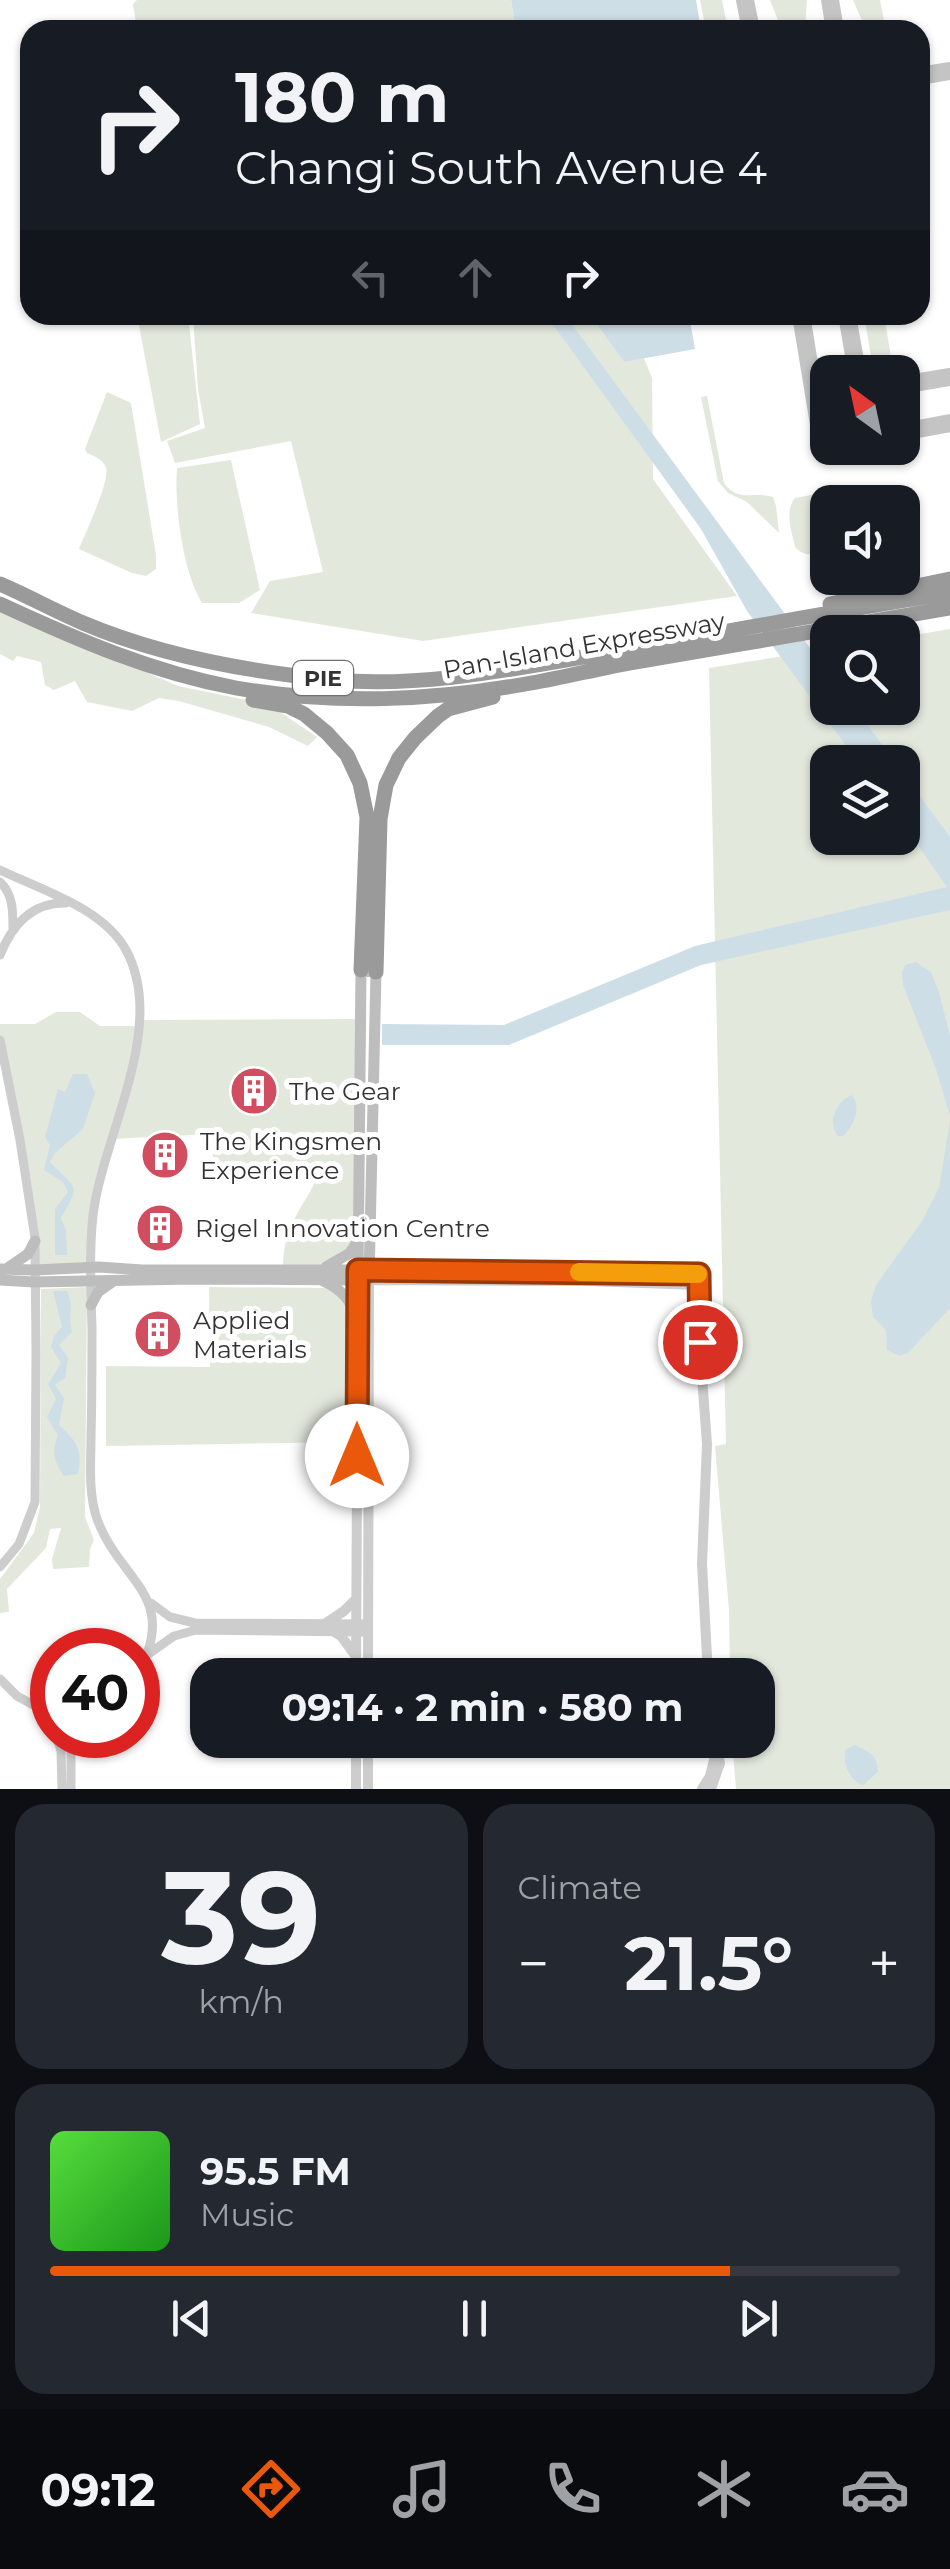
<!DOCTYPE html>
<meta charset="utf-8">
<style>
:root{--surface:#171b24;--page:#242831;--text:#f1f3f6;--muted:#9ea1a6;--line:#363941;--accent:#ea580c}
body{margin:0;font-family:Montserrat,sans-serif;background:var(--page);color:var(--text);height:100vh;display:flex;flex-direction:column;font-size:38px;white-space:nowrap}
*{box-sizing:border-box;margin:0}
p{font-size:32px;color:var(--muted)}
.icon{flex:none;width:55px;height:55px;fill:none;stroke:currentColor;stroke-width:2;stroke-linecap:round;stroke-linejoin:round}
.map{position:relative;height:1789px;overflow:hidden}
.side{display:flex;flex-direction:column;gap:15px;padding:15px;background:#0d0f14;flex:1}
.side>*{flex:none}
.top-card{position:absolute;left:20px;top:20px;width:910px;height:305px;border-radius:30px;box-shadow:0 2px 8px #0004;background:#171b24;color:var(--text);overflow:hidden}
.needle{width:65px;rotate:327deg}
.tools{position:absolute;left:810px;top:355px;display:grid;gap:20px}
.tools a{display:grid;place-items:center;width:110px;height:110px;border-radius:20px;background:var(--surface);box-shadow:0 2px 8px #0004;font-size:50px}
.speed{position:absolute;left:30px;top:1628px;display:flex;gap:20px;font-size:50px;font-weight:700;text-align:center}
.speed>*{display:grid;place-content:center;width:130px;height:130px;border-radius:50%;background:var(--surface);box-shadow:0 2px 8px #0004;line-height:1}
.speed .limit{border:15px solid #d22;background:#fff;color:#111}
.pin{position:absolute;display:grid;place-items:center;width:85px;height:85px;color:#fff;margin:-42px;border:5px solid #fff;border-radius:50%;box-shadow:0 2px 10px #0007}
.me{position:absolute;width:110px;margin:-55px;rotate:0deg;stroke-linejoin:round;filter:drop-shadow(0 0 8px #0008)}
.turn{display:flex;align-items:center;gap:35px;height:210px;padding:0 50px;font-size:45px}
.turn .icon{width:130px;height:130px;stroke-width:2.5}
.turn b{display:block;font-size:70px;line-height:85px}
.lanes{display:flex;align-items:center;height:95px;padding:0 50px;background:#0003;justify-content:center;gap:50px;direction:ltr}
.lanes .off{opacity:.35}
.big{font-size:75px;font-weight:700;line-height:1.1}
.side .tile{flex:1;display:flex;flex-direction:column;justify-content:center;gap:15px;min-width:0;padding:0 35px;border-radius:30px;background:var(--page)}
.side .dial{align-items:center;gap:0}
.dial b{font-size:130px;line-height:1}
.song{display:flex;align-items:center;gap:30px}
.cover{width:120px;height:120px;border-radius:15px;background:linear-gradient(135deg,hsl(110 70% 55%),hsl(120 70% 35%))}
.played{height:10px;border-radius:5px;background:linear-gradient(90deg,var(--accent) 80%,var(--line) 80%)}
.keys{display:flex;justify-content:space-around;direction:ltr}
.heat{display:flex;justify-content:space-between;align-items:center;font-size:55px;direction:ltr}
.side .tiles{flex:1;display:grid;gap:15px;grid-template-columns:1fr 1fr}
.tile:last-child{grid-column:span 2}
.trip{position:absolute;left:190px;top:1658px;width:585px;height:100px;border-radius:30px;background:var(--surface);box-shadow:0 2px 8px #0004;font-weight:700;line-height:100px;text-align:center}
.menu{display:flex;height:160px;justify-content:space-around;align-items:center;background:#090b0e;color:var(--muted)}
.menu .icon{width:70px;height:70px}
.menu .on{color:var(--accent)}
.menu b{font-size:45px;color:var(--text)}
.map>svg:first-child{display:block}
.green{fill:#e3e8dd;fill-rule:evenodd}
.water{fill:#cedee6}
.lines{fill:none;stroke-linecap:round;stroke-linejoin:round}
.taxiway{stroke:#c4c4c4;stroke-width:18}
.minor{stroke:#cdcdcd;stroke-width:9}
.tertiary{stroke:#cdcdcd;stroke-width:10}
.secondary{stroke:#bdbdbd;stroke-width:11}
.motorway{stroke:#9a9a9a;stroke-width:15}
.route-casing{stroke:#983908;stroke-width:25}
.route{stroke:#ea580c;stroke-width:18}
.slow{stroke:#f59e0b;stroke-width:18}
.labels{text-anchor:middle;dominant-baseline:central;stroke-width:10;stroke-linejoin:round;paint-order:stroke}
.shield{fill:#fff;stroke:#707070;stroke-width:2.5}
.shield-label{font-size:22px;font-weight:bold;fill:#333}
.street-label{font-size:25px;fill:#333;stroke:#fff}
.poi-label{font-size:25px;fill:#333;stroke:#fff;text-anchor:start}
</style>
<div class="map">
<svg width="950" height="1789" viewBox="0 0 950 1789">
<rect width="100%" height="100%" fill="#fff"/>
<path class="green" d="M137 0H511L516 30H137L133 4Z
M700 0H722L728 30H706Z
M770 0H807L805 30H782Z
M853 0H880L886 30H866Z
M137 315H188L200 424 161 442Z
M193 315H590L624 362 644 358 652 378 653 479 737 596 423 641 251 613 270 581 323 572 291 441 175 463 167 441 205 428 198 389Z
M864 315H884L891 357 883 365H875L872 362Z
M107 392 131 403 156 555V569L146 576 132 573 79 549C85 534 110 481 106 468 104 460 94 456 87 453L85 449Z
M707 396 724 483C738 503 755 491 773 497L776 506 779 533 747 502 728 493 718 481 701 397Z
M231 460 260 590 239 603H202C183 572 174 505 177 468Z
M864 485 875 490 879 502H828L827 551C814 554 805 558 795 547 792 532 784 511 795 498Z
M0 609 178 686 270 705 317 737 308 746 269 727 179 701 159 698 132 711 87 702 75 681 54 690 45 685 41 662 17 656 13 661 0 654Z
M950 629V1789H736L732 1740H758V1675H730L729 1610 715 1446 726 1444 709 668 827 649 828 708H902L903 637ZM828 762H902V838H828Z
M56 1012H80L100 1026H138L139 1020 361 1019 356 1245 323 1269 283 1265C284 1224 303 1209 319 1174L213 1175V1134L111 1139 105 1156 91 1267 35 1269V1238L0 1039V1024H35Z
M87 1287 85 1517 94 1540 90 1549 89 1567 53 1569 52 1559 61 1528 50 1529 46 1548 7 1589 9 1612 0 1613V1579L34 1533 40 1507 41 1289Z
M209 1287 331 1288 346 1307 348 1442 106 1446V1366L210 1367Z"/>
<path class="water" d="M511 0H696L701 30H516Z
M546 315H565L827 671 828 708H855L895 762H858L747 611 701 529Z
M590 315H689L695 349 624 362Z
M903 773 950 837V910L701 965 509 1045H382V1024L504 1025 695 946 947 887 903 824Z
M916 962 931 972 939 992 950 1036V1116L936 1069 903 985 902 973 905 965Z
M73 1074H87L95 1093 83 1129 55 1153 50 1162C76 1190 82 1182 61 1218L66 1230 67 1255H55V1209L68 1192 63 1182 44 1170 50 1145 45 1137 58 1089 65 1092Z
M852 1095C862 1107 854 1126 843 1136H838C826 1122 837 1100 852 1095Z
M950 1121V1308L908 1353 899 1356 887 1350 886 1330 873 1317 871 1301 876 1285 922 1221 939 1188Z
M53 1291H67C75 1307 67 1315 72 1332L59 1345 68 1358 65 1378 55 1385 64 1398 59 1425C77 1441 83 1450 78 1474L64 1476C54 1461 51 1452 58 1435L47 1417 56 1399 48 1384 61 1363 51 1347 54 1336 62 1327Z
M855 1745C870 1752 877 1754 878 1772L863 1785C850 1782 841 1761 846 1749Z"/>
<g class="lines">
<path class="taxiway" d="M745 0 751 30
M830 0 835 30
M920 76 950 71
M801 315 824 455
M847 315 857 372
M902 385 950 377
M902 432 950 423"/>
<path class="minor" d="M0 870C42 890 103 908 126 950 168 1027 103 1135 93 1215 89 1253 91 1292 92 1329 92 1365 92 1400 91 1436 91 1462 88 1493 97 1519 120 1582 180 1595 138 1674
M0 882C13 894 13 911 13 929
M0 955C12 925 32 902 66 903
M0 1040 20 1140 35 1238 36 1352 35 1502 19 1544 0 1567
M151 1603 170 1617 195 1623 368 1624
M147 1655 174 1636 196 1630 363 1632
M0 1679 17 1696 37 1707 52 1729
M37 1707 52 1711
M56 1735 61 1751 62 1789
M71 1789V1751L75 1735"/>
<path class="tertiary" d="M369 1270 699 1273 701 1363 707 1444 702 1564 708 1675
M326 1623 344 1611 356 1599
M331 1630 341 1636 355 1655
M356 1675 358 1279
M368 1675 369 1280 588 1281 699 1285
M356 1789V1740
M368 1789V1740
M702 1789 710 1776 714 1760
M711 1789 720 1763 715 1740"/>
<path class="secondary" d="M9 1267 28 1254 35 1241
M326 1267 350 1253 357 1242
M0 1269 34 1270 99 1267 142 1270H365
M0 1280 34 1282 193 1279 369 1280 376 972 361 970 358 1279
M323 1281C342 1289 351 1301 358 1320
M91 1305 98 1292 112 1282"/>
<path class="motorway" d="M0 584C28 596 55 611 83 623 161 656 249 672 334 680 424 688 517 668 606 653 720 633 835 611 950 593
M0 604C78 640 151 672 236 688 332 705 435 701 531 683 566 677 600 668 635 662 740 644 845 627 950 608
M830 604 950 579
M253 700 288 706 304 714 327 733 347 755 360 783 367 817 361 970
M376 972 380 819 386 785 399 758 415 738 438 716 448 709 493 697"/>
</g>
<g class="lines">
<g class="route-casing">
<path id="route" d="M357 1456 358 1270 699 1274 700 1342"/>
</g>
<use href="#route" class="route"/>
<path class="slow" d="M579 1272 698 1274"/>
</g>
<defs>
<g id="building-disc" transform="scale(2.5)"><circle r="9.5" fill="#d04e60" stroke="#fff"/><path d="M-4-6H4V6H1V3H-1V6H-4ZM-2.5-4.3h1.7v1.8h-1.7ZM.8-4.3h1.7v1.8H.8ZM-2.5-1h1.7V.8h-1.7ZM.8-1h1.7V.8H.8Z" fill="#fff"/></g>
</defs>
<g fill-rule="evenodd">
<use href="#building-disc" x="254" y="1091"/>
<use href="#building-disc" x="165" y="1155"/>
<use href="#building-disc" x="160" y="1228"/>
<use href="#building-disc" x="158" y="1334"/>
</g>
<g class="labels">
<rect class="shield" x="293" y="661" width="60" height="34" rx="8"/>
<g class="shield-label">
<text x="323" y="678">PIE</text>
</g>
<g class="street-label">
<text transform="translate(584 645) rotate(-10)">Pan-Island Expressway</text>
</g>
<g class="poi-label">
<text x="289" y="1091">The Gear</text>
<text x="200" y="1141">The Kingsmen<tspan x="200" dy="29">Experience</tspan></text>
<text x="195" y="1228">Rigel Innovation Centre</text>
<text x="193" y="1320">Applied<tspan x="193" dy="29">Materials</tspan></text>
</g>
</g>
</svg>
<div class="tools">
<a><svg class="needle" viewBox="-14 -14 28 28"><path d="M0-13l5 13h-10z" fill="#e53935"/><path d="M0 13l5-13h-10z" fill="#9ea1a6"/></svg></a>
<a><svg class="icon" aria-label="sound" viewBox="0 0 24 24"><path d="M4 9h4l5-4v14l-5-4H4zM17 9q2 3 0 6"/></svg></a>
<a><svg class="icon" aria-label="search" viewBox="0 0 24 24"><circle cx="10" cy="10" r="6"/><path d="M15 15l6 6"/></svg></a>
<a><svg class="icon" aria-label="layers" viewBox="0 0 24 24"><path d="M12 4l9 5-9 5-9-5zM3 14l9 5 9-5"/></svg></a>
</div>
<div class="speed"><div class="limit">40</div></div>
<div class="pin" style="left:700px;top:1342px;background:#d93025"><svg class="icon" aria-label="arrive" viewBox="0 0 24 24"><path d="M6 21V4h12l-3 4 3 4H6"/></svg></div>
<svg class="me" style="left:357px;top:1456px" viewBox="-20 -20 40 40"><circle r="19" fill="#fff"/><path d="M0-13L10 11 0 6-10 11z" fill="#ea580c"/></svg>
<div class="trip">09:14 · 2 min · 580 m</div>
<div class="top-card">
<div class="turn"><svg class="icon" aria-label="right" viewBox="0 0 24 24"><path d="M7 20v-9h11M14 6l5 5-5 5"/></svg><div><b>180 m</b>Changi South Avenue 4</div></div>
<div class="lanes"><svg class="icon off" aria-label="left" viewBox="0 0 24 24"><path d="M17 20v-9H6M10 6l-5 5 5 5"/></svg><svg class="icon off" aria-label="ahead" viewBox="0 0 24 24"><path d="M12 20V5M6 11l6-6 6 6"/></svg><svg class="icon" aria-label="right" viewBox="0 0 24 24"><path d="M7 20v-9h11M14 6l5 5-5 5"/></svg></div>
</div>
</div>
<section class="side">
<div class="tiles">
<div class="tile dial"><b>39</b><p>km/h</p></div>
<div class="tile"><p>Climate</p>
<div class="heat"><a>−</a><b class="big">21.5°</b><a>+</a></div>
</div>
<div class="tile">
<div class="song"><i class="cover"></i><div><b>95.5 FM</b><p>Music</p></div></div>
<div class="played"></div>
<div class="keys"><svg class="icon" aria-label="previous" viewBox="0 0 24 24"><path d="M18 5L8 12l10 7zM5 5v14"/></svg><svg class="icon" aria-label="pause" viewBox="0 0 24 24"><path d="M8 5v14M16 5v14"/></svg><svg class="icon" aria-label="next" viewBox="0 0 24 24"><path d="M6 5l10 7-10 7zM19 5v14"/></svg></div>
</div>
</div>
</section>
<nav class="menu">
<b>09:12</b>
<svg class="icon on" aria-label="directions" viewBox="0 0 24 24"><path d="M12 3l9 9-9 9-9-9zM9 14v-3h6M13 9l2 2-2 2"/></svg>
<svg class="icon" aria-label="music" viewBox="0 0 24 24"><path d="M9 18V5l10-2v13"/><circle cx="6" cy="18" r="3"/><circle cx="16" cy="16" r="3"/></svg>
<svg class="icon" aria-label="phone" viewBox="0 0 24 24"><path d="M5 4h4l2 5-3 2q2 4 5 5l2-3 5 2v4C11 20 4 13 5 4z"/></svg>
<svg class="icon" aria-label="climate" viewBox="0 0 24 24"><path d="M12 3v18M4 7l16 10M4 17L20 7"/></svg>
<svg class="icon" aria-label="car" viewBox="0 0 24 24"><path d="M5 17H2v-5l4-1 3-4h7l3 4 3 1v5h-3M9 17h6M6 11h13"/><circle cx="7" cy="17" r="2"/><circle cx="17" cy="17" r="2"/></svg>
</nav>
